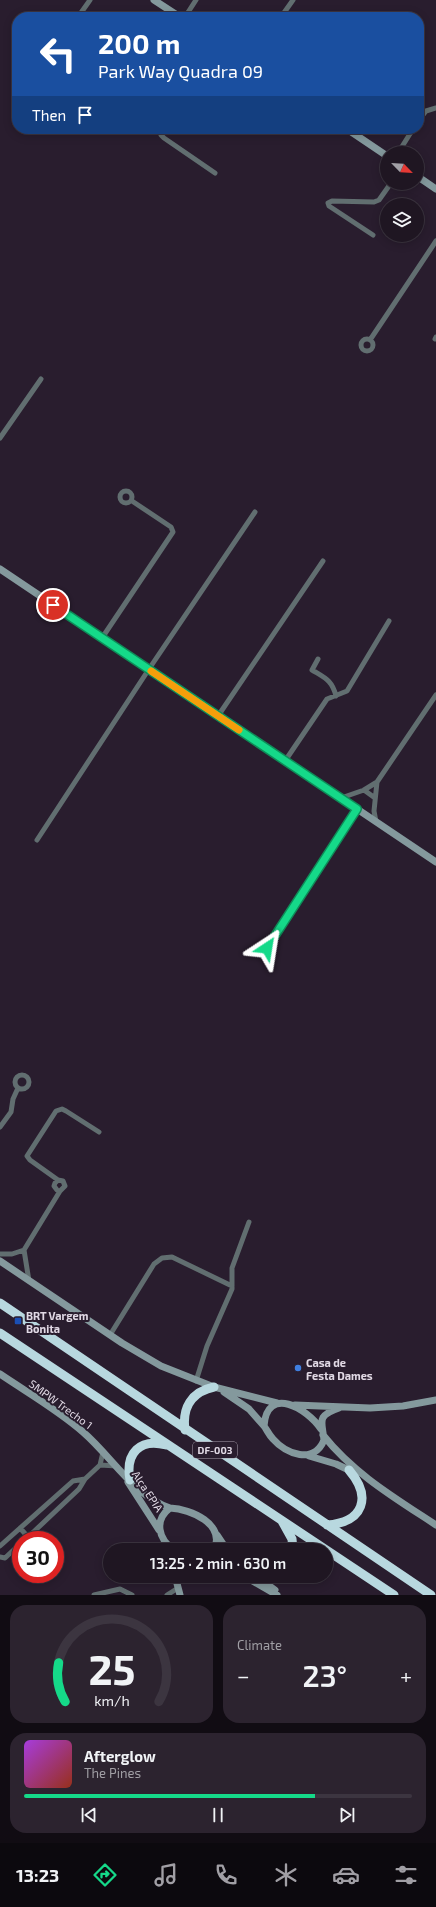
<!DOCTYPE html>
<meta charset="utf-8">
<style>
:root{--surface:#1f1622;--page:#2c232f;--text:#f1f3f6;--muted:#a19fa5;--line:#3c3540;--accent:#15d989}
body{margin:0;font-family:"Exo 2",sans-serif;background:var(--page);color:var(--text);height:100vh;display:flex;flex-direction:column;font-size:15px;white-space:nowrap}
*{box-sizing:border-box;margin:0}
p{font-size:13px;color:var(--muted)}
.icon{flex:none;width:22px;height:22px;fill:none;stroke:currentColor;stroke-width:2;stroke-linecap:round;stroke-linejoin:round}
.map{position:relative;height:1595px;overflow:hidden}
.drawer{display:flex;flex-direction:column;gap:10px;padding:10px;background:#110c13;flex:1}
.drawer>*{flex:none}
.banner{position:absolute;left:12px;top:12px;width:412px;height:122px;border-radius:16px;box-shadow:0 2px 10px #0003,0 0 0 1px var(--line);background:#1a4fa0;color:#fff;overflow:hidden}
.needle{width:26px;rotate:115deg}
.buttons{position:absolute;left:380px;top:146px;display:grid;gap:8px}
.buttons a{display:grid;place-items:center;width:44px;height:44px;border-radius:50%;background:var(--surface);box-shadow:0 2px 10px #0003,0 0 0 1px var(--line);font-size:20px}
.speed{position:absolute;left:12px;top:1531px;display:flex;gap:8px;font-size:20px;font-weight:700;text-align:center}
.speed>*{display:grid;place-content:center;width:52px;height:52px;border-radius:50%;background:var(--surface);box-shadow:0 2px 10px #0003,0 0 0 1px var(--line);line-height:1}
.speed .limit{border:6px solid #d22;background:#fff;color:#111}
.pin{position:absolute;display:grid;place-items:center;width:34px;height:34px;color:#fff;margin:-17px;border:2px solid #fff;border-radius:50%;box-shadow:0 1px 4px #0007}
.me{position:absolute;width:44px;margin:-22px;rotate:33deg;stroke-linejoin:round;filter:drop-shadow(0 0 3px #0008)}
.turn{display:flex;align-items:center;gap:14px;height:84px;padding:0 20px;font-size:18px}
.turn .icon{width:52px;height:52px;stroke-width:2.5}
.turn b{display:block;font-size:28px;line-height:34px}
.then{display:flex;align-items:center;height:38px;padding:0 20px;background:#0003;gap:8px;font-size:15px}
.big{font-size:30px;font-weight:600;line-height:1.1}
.drawer .card{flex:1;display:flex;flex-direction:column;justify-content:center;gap:6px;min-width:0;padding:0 14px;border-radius:16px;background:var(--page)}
.drawer .dial{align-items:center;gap:0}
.dial svg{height:104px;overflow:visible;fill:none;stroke:var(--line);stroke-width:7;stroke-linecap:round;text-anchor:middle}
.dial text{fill:var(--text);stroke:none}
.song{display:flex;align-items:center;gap:12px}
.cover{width:48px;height:48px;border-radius:6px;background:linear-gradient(135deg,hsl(280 70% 55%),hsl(10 70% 35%))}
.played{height:4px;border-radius:2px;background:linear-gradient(90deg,var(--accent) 75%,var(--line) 75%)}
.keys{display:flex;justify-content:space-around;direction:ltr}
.heat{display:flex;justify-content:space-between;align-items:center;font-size:22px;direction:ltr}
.drawer .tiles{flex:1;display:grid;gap:10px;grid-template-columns:1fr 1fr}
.card:last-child{grid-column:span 2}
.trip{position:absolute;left:103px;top:1543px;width:230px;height:40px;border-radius:20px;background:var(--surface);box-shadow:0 2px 10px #0003,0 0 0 1px var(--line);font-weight:600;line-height:40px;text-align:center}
.tabs{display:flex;height:64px;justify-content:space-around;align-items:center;background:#0c090e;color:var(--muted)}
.tabs .icon{width:28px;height:28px}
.tabs .on{color:var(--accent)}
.tabs b{font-size:18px;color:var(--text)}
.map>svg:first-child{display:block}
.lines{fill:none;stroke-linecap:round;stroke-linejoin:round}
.street{stroke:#616e70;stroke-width:5}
.secondary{stroke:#84999d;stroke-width:7}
.highway{stroke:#b8d8df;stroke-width:9}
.route-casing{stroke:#0e8d59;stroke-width:10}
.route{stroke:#15d989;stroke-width:7}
.slow{stroke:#f59e0b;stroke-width:7}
.transit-dot{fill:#1a4fb4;stroke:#291d2e;stroke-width:1.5}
.shop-dot{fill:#3f7fe0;stroke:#291d2e;stroke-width:1.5}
.labels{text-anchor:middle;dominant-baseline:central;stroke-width:4;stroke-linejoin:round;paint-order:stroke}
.shield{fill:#291d2e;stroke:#aaa1ae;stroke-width:1}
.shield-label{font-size:10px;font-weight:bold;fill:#e1d9e5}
.poi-label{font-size:11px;font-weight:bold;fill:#e1d9e5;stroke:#291d2e;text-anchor:start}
.street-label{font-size:11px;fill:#e1d9e5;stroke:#291d2e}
</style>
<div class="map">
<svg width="436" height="1595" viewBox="0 0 436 1595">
<rect width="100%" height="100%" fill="#291d2e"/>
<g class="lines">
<path class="street" d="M78 17 90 0
M185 17 196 0
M281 17 293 0
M419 120 426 111 436 108
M163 129 161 135 164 138 215 173
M398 153 413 129
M373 235 329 206 328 203 332 201 374 202 379 200 391 183
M361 345a6 6 0 1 1 12 0a6 6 0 1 1-12 0Z
M435 339 436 337
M370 340 436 241
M0 438 41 379
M120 497a6 6 0 1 1 12 0a6 6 0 1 1-12 0Z
M102 638 173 532 171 527 132 501
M318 659 312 670C325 678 332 680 336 696
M218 716 323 561
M285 761 327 699 347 691 389 621
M364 790 375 798
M341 798 364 790 377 782
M376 822 374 811 377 782 436 695
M37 840 149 669 255 512
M267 948 357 809
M15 1082a7 7 0 1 1 14 0a7 7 0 1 1-14 0Z
M0 1127 11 1112 13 1099 18 1088
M58 1180 55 1183 54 1186 57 1190 60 1191 65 1186 63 1181 58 1180 30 1160 27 1156 56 1111 62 1109 66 1111 99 1132
M24 1250 29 1281
M0 1254H12L24 1250 60 1191
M110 1335 154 1264 162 1258 172 1257 232 1286
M196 1381 207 1346 232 1289V1268L249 1222
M100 1465 117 1466
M20 1528 28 1537
M25 1540 79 1489 85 1479 100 1465 103 1452
M0 1546 73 1481 85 1479
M0 1557 5 1558 21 1543
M94 1595 120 1589 132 1595
M167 1595 178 1588"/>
<path class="secondary" d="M154 0 180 17
M347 129 387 156
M417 176 436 189
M0 569 436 862
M0 1261 122 1343 161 1366 214 1387 277 1403
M0 1374C28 1393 58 1410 83 1432 112 1457 133 1495 170 1508
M224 1392 249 1409 264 1426
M295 1405 370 1408 403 1406 436 1400
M321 1429C307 1408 267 1385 264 1426 267 1430 269 1435 273 1439 286 1454 314 1465 324 1440 322 1421 316 1416 339 1408
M323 1435C354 1474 395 1498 436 1525
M309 1456 336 1464 353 1472
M128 1482 159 1530
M217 1535 227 1550
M174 1550C158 1539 154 1520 170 1508 191 1509 226 1524 214 1550
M175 1576 180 1595
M244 1576 277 1595
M256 1576 275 1590"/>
<path class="highway" d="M0 1303 431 1595
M0 1333 394 1595
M185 1430C182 1408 191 1392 214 1387
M130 1480C125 1453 140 1438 166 1445
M282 1521 292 1539 293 1550
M327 1525C364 1522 372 1497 349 1470"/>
</g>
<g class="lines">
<g class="route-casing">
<path id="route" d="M53 605 357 809 267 948"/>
</g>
<use href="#route" class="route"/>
<path class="slow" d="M151 671 239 730"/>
</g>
<rect class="transit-dot" x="14" y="1317" width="8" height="8" rx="2"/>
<circle class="shop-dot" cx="298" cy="1368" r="4"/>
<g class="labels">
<rect class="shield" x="193" y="1442" width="44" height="16" rx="3"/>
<g class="shield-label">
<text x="215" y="1450">DF-003</text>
</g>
<g class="poi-label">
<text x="26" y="1315">BRT Vargem<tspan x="26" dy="13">Bonita</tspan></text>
<text x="306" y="1362">Casa de<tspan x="306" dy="13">Festa Dames</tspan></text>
</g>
<g class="street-label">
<text transform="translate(61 1404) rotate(36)">SMPW Trecho 1</text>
<text transform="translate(148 1491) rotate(57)">Alça EPIA</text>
</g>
</g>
</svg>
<div class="buttons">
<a><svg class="needle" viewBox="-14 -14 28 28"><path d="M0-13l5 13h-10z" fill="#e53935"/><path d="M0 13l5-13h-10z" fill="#a19fa5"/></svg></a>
<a><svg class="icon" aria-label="layers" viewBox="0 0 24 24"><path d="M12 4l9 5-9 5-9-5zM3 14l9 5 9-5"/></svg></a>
</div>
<div class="speed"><div class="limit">30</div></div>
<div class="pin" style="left:53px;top:605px;background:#d93025"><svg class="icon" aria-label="arrive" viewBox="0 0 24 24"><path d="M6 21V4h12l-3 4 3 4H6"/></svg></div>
<svg class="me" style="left:267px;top:948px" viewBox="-20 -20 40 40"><path d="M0-17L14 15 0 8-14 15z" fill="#15d989" stroke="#fff" stroke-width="4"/></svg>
<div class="trip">13:25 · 2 min · 630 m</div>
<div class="banner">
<div class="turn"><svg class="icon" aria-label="left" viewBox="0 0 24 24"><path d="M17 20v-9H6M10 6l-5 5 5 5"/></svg><div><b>200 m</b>Park Way Quadra 09</div></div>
<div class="then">Then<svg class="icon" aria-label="arrive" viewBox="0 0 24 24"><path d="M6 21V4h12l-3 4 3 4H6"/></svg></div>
</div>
</div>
<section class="drawer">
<div class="tiles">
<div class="card dial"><svg viewBox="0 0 100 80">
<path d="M14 69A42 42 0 1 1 86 69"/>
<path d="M14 69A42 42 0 0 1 9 39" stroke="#15d989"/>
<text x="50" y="56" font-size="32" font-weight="700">25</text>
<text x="50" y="72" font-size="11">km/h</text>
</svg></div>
<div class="card"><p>Climate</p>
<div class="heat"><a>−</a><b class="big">23°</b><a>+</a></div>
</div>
<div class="card">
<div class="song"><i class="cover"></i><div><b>Afterglow</b><p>The Pines</p></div></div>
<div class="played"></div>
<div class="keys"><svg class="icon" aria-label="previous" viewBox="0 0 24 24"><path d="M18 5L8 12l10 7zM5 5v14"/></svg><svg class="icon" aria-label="pause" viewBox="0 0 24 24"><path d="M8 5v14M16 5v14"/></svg><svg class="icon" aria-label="next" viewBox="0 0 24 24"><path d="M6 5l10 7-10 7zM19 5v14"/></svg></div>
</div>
</div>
</section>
<nav class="tabs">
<b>13:23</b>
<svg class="icon on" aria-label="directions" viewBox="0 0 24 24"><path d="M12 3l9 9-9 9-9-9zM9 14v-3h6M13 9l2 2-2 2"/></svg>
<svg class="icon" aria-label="music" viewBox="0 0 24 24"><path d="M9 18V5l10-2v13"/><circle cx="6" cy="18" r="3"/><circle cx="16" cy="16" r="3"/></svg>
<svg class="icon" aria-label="phone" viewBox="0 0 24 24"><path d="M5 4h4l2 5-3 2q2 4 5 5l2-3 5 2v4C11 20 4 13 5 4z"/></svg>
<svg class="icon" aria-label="climate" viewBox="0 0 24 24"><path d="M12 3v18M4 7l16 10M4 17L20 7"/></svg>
<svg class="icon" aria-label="car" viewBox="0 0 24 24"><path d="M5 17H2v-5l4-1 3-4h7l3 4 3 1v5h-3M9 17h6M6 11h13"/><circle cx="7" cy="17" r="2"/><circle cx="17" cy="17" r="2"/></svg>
<svg class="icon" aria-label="filters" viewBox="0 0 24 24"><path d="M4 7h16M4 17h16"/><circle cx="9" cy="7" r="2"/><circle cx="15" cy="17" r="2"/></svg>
</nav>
